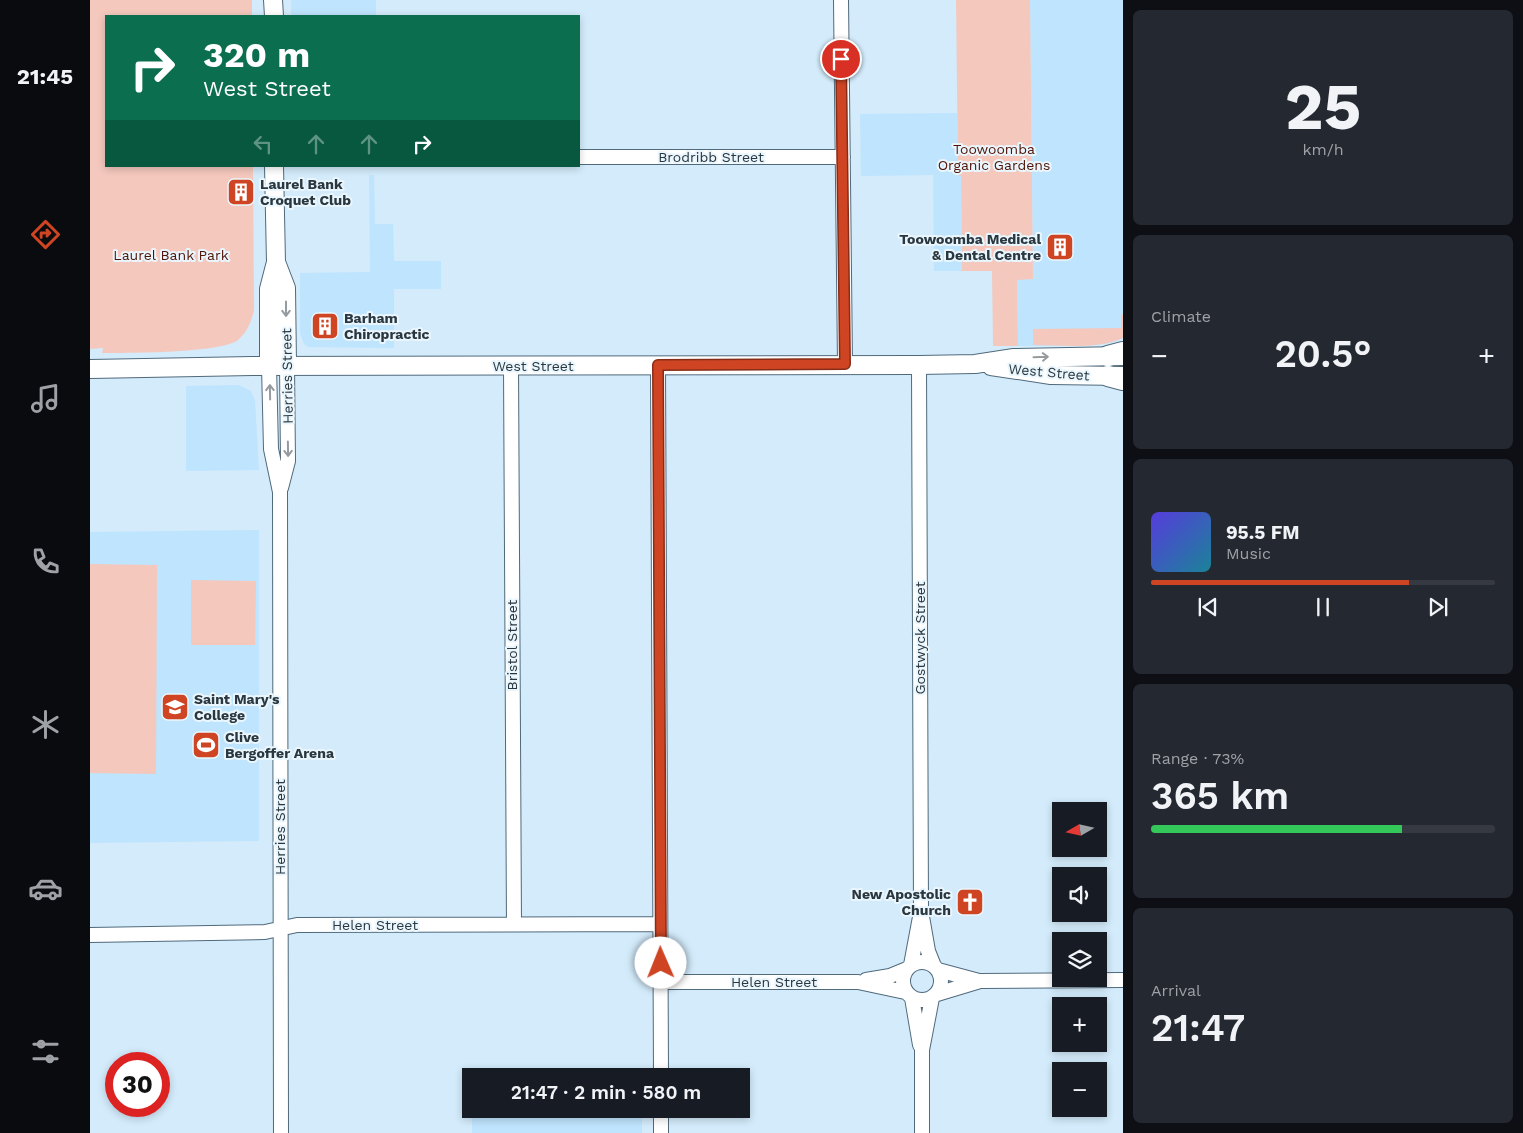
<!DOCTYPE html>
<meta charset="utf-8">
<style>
:root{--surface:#171b24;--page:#242831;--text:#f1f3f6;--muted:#9ea1a6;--line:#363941;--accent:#cf4523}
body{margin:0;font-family:"Work Sans",sans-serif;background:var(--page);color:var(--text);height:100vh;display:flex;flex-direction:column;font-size:19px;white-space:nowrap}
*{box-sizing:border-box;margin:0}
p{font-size:16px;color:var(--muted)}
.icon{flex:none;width:28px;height:28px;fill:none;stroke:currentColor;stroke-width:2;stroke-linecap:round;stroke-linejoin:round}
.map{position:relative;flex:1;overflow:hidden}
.details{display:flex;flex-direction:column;gap:10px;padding:10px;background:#0d0f14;width:400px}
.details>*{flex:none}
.banner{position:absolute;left:15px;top:15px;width:475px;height:152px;border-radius:0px;box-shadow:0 2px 8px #0003;background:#0b6e4f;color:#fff;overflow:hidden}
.needle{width:32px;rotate:261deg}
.controls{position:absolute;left:962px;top:802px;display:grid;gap:10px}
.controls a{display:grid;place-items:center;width:55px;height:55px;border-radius:0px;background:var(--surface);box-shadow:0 2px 8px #0003;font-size:25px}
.speed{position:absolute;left:15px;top:1052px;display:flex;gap:10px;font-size:25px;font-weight:700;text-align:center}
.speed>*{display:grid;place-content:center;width:65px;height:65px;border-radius:50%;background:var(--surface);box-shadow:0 2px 8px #0003;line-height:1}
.speed .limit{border:8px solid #d22;background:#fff;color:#111}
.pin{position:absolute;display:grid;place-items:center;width:42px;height:42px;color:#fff;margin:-21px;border:2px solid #fff;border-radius:50%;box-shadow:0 1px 5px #0007}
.me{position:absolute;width:55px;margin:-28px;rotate:359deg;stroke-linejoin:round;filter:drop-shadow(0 0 4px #0008)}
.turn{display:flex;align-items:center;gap:18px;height:105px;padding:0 15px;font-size:22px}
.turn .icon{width:65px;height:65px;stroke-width:2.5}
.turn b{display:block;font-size:35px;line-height:42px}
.lanes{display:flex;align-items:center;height:48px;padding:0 15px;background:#0003;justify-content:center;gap:25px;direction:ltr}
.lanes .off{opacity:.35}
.big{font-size:38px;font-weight:600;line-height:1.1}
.details .tile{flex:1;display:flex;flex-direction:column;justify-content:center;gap:8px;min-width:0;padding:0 18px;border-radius:8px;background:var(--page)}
.details .dial{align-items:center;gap:0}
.dial b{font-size:65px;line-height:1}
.song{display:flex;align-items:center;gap:15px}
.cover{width:60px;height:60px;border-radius:8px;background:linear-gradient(135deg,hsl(250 70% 55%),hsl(190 70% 35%))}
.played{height:5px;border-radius:2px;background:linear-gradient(90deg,var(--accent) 75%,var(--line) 75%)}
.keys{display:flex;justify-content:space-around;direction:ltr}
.heat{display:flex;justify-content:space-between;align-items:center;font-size:28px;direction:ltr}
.charge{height:8px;border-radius:4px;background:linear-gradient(90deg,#34c759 73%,var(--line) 0)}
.trip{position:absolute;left:372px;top:1068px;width:288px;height:50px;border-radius:0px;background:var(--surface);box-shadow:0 2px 8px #0003;font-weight:600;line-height:50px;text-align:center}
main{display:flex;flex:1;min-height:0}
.dock{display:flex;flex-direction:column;width:90px;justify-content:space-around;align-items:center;background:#090b0e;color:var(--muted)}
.dock .icon{width:35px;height:35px}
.dock .selected{color:var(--accent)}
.dock b{font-size:22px;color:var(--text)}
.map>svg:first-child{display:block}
.built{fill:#bfe4fd}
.green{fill:#f4c8bd}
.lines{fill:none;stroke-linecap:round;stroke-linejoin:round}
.minor-casing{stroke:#506a7c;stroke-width:16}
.major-casing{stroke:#506a7c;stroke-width:20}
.highway-casing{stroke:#506a7c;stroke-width:22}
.minor{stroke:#fff;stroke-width:14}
.major{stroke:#fff;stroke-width:18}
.highway{stroke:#fff;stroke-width:20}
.oneway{stroke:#959b9e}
.route-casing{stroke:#872d17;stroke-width:12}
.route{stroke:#cf4523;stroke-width:9}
.labels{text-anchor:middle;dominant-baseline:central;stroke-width:4;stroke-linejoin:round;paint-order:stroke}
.park-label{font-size:14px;fill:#501507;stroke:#eaf6fe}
.street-label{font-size:14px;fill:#2b373e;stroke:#eaf6fe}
.poi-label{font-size:14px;font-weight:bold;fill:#2b373e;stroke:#eaf6fe;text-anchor:start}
</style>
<main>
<nav class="dock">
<b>21:45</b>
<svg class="icon selected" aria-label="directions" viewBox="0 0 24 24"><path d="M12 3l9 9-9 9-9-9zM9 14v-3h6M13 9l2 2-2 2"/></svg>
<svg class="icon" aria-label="music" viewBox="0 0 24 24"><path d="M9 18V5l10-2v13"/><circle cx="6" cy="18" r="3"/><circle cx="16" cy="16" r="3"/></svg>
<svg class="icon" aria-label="phone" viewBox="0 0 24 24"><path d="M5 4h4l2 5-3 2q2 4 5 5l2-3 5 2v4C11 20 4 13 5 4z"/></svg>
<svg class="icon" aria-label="climate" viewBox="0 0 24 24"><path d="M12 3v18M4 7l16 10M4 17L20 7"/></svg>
<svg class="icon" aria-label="car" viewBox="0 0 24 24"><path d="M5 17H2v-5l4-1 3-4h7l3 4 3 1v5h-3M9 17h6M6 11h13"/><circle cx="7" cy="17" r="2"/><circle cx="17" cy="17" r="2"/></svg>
<svg class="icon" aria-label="filters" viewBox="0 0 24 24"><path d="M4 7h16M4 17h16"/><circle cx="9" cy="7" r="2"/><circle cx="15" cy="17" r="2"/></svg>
</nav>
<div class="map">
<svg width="1033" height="1133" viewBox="0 0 1033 1133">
<rect width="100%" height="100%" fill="#d3ebfb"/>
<path class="built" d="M201 0H286V16H201Z
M940 0H1033V338L1020 343 1004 345 928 346 927 279H943Z
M867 113 868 175H871L872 271H844L843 175 771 176 770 114Z
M279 175H284L285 224H303L304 261H351V289H304V348L218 347 214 344 210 333V273L280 272Z
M149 385 161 391 165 401 169 470 96 471V386Z
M169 530V841L0 843V532Z
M382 1109H552V1133H382Z"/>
<path class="green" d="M0 0H162V16H16V166H163L164 310C161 322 158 331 148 340 132 353 37 353 12 353L13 348 0 349Z
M866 0H940L943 279 927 280 928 346H903L902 271H872L871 176 868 175Z
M1031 314H1033V338C1006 350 971 345 943 345V329L1031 328Z
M0 564 67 565 66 774 0 773Z
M101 580 166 581 165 645H101Z"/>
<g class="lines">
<g class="minor-casing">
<path id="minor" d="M751 0 755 364
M489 157H753
M568 365 571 1076
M829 365 831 911 838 951 844 966
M179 366 181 449 190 492 191 1133
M421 366 424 924
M191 488 198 461 197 365
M0 935 175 932 207 925 570 924
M813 981a19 19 0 1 1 38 0a19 19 0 1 1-38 0Z
M821 965 830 917
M848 970 889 981
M776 980 800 976 817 969
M571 982H768L815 992
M847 994 890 981 1033 980
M822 998 830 1045
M571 1109V1133
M832 1133V1050L842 998"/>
</g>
<g class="major-casing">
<path id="major" d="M183 0 184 16
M186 262 196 288 197 365
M179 366V289L186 262 184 166
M901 366 961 375 1032 376
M0 369 162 366 829 365 885 364 924 358 1033 356"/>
</g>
<g class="highway-casing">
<path id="highway" d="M1018 356 1033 352
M1018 376 1033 380"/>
</g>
<use href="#minor" class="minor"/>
<use href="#major" class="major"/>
<use href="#highway" class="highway"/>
</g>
<defs><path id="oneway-shaft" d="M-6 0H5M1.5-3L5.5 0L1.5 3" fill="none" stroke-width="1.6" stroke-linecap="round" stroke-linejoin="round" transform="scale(1.25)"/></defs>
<g class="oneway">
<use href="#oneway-shaft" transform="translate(196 309) rotate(90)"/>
<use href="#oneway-shaft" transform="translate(951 357) rotate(-2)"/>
<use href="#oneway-shaft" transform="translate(180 392) rotate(-91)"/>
<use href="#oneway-shaft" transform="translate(198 449) rotate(89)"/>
</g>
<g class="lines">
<g class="route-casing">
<path id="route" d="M571 963 568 365 755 364 751 59"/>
</g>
<use href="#route" class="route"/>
</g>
<defs>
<g id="building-square" transform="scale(1.4375)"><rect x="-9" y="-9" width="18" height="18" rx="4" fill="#cf4523" stroke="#eaf6fe"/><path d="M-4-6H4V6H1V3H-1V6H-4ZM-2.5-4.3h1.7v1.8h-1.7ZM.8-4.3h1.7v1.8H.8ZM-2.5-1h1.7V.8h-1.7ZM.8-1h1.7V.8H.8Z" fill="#fff"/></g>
<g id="school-square" transform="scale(1.4375)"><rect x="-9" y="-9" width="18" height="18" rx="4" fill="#cf4523" stroke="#eaf6fe"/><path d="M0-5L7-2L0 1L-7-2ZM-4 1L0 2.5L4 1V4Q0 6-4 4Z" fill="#fff"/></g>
<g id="stadium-square" transform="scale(1.4375)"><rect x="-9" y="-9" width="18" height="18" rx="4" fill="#cf4523" stroke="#eaf6fe"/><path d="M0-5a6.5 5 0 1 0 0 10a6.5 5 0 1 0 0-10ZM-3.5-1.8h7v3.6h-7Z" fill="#fff"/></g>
<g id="church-square" transform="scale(1.4375)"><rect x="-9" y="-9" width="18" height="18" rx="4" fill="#cf4523" stroke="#eaf6fe"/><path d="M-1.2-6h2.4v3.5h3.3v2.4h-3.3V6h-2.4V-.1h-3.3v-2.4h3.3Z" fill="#fff"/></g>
</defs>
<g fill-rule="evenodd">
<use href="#building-square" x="151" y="192"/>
<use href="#building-square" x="970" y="247"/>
<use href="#building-square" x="235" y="326"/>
<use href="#school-square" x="85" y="707"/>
<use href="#stadium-square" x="116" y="745"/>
<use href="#church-square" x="880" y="902"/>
</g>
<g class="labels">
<g class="park-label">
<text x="904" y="149">Toowoomba<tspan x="904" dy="16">Organic Gardens</tspan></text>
<text x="81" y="255">Laurel Bank Park</text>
</g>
<g class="street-label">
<text x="621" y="157">Brodribb Street</text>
<text x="443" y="366">West Street</text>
<text transform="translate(959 372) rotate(5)">West Street</text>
<text transform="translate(197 376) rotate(-91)">Herries Street</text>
<text transform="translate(830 638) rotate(-90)">Gostwyck Street</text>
<text transform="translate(422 645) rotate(-90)">Bristol Street</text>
<text transform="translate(190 827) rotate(-90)">Herries Street</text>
<text x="285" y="925">Helen Street</text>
<text x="684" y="982">Helen Street</text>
</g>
<g class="poi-label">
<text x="170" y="184">Laurel Bank<tspan x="170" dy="16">Croquet Club</tspan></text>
<text x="951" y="239" text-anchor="end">Toowoomba Medical<tspan x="951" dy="16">&amp; Dental Centre</tspan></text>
<text x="254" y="318">Barham<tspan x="254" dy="16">Chiropractic</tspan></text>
<text x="104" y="699">Saint Mary's<tspan x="104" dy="16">College</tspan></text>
<text x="135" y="737">Clive<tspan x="135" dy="16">Bergoffer Arena</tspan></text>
<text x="861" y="894" text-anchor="end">New Apostolic<tspan x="861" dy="16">Church</tspan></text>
</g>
</g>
</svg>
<div class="controls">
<a><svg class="needle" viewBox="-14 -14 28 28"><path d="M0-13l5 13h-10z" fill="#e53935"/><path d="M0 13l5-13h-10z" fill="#9ea1a6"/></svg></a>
<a><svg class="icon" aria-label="sound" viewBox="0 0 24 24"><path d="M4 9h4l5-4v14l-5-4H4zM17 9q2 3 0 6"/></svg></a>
<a><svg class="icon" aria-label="layers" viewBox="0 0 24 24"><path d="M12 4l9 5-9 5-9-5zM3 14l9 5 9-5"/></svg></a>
<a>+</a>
<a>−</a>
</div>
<div class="speed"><div class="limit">30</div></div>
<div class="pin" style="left:751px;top:59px;background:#d93025"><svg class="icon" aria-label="arrive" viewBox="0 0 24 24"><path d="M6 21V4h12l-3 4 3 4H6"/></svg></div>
<svg class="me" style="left:571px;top:963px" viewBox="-20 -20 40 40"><circle r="19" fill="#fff"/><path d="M0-13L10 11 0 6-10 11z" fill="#cf4523"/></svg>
<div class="trip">21:47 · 2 min · 580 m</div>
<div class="banner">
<div class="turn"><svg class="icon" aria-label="right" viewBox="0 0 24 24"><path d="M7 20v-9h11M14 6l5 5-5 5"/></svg><div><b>320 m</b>West Street</div></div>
<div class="lanes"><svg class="icon off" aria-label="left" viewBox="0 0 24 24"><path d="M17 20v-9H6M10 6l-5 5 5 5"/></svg><svg class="icon off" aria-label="ahead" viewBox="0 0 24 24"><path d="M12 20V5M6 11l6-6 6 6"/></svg><svg class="icon off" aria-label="ahead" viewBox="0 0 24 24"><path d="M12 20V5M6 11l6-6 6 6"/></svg><svg class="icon" aria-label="right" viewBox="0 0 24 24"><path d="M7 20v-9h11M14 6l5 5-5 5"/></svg></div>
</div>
</div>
<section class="details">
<div class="tile dial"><b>25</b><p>km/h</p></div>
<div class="tile"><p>Climate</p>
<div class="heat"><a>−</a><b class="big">20.5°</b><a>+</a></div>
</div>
<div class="tile">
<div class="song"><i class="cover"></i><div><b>95.5 FM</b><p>Music</p></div></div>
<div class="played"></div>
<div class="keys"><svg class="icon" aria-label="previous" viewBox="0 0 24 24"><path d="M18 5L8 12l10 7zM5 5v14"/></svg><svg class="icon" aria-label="pause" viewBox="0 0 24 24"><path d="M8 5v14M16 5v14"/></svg><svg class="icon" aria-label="next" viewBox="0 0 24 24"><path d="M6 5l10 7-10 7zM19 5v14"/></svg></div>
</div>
<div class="tile"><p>Range · 73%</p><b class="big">365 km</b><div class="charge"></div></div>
<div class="tile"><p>Arrival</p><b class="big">21:47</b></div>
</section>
</main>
